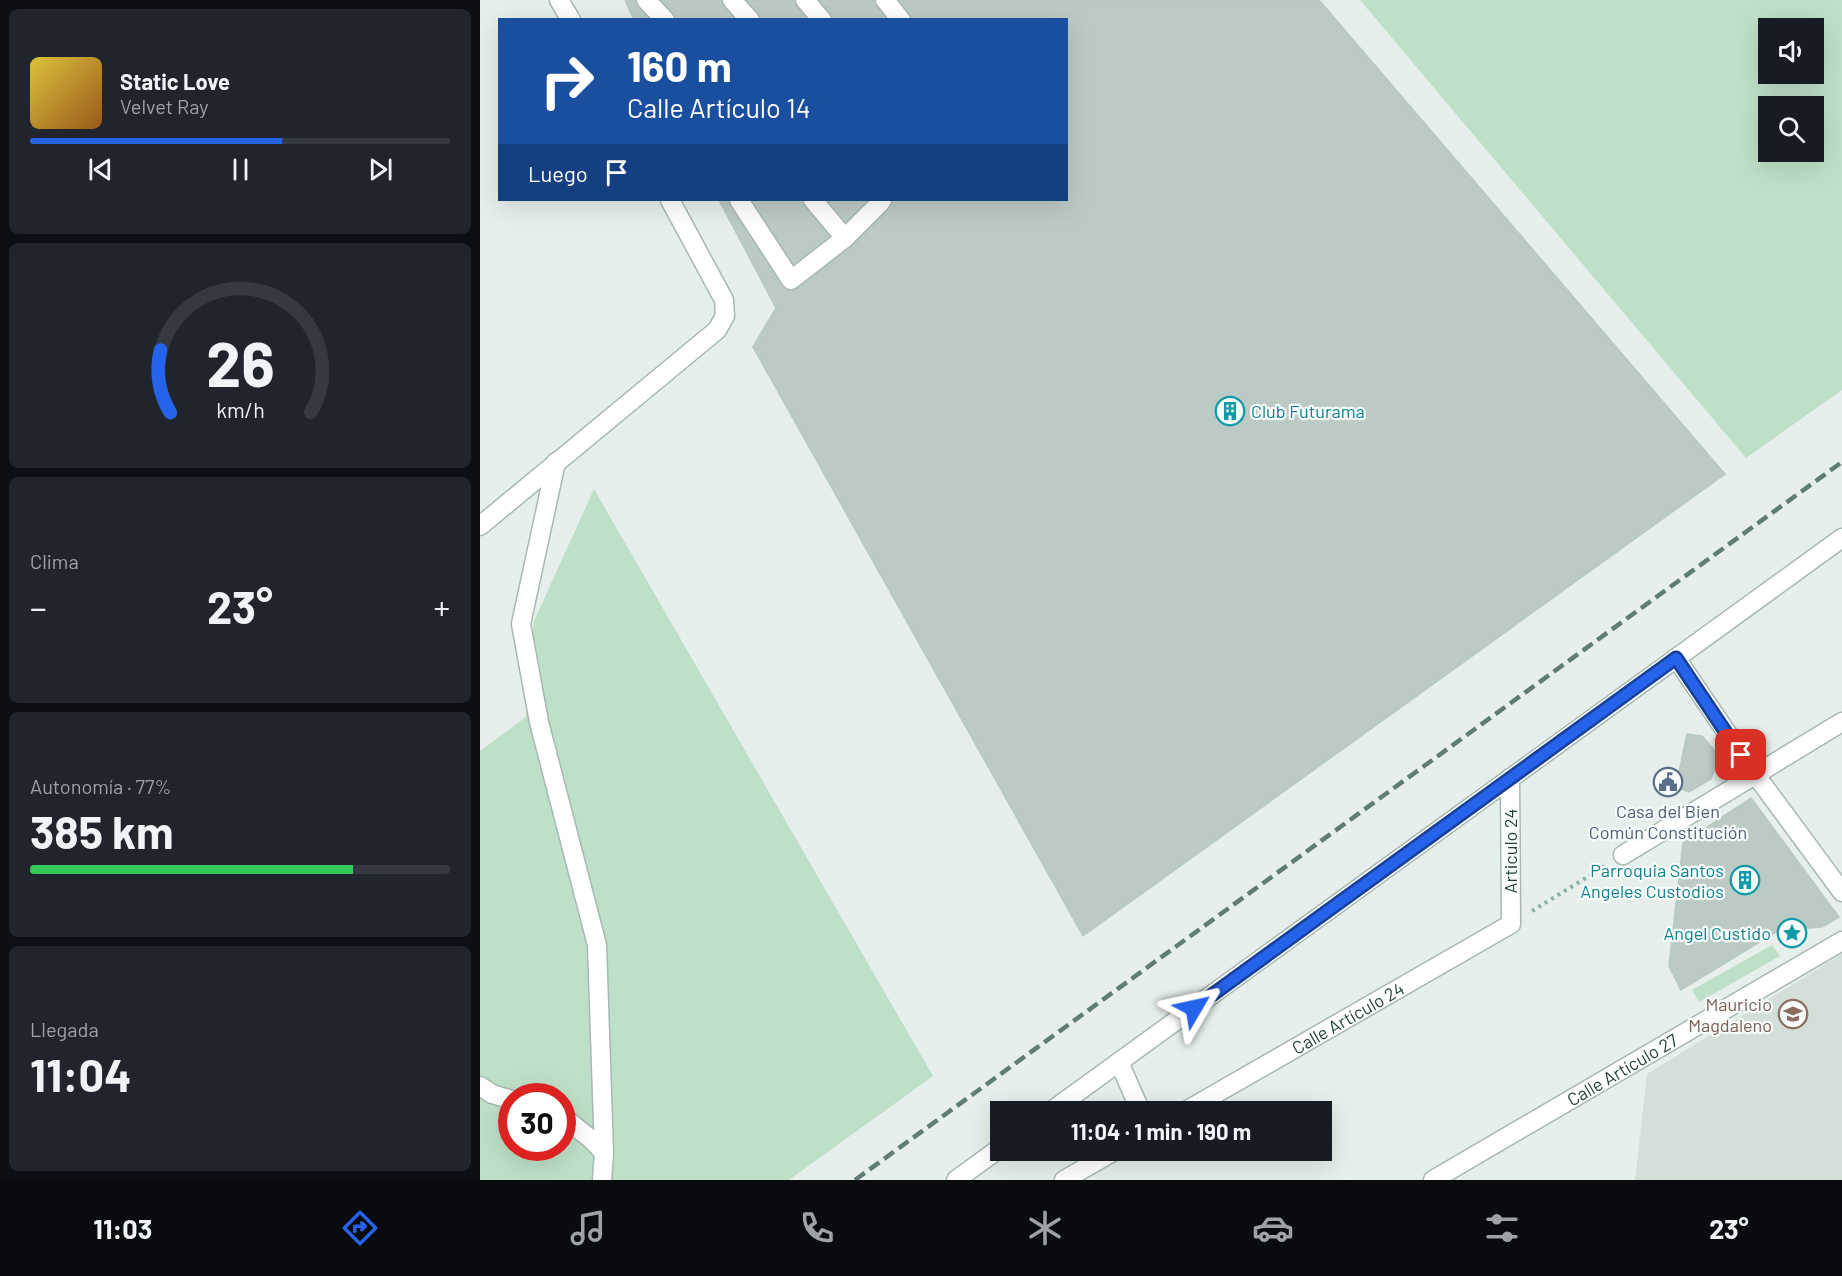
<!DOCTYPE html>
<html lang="es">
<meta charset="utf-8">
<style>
:root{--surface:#171b24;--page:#20242c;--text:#f1f3f6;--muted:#9ea1a6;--line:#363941;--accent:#2563eb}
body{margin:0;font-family:Barlow,sans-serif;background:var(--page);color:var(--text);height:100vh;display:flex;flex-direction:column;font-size:22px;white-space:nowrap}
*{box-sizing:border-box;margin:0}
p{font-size:20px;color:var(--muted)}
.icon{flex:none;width:33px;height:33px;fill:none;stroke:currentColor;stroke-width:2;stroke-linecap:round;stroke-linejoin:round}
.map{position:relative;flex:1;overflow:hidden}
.side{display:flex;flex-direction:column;gap:9px;padding:9px;background:#0d0f14;width:480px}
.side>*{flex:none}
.banner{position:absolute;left:18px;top:18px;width:570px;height:183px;border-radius:0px;box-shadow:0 6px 24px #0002;background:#1a4fa0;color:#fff;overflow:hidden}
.tools{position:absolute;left:1278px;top:18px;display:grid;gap:12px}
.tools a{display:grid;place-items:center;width:66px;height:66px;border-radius:0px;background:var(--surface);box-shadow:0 6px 24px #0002;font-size:30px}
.speed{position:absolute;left:18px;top:1083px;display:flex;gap:12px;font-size:30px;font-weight:700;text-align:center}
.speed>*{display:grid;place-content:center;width:78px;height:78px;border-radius:50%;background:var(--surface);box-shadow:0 6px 24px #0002;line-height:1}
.speed .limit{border:9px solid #d22;background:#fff;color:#111}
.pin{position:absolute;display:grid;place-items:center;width:51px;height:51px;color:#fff;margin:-26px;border-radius:12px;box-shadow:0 3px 9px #0006}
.me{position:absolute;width:66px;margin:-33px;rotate:54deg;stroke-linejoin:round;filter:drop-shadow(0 0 4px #0008)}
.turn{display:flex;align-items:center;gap:21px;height:126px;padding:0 30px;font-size:27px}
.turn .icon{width:78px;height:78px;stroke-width:2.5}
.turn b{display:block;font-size:42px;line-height:51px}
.then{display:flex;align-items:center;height:57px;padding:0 30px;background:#0003;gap:12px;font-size:22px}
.big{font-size:45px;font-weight:700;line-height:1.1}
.side .tile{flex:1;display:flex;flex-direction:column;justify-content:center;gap:9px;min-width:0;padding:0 21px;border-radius:9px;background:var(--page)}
.side .dial{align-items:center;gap:0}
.dial svg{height:156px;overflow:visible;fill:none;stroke:var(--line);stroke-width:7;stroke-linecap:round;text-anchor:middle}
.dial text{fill:var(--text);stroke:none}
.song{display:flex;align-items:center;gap:18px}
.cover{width:72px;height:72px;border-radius:9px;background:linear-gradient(135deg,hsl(50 70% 55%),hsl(30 70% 35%))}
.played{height:6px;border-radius:3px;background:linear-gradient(90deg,var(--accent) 60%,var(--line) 60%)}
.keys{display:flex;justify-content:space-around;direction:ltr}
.heat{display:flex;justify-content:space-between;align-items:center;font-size:33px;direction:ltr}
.charge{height:9px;border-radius:4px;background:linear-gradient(90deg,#34c759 77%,var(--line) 0)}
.trip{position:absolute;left:510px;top:1101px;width:342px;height:60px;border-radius:0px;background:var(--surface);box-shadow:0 6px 24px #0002;font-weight:700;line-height:60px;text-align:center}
.dock{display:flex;height:96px;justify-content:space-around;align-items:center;background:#090b0e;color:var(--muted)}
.dock .icon{width:42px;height:42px}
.dock .on{color:var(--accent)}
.dock b{font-size:27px;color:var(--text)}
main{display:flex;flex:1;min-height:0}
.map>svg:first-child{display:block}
.built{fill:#d4dfda}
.green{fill:#bfe0c8;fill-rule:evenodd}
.building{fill:#bbcac4;stroke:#b8c9c2;stroke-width:1.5}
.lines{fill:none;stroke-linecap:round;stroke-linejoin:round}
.minor-casing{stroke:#a8b8b2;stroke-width:21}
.path{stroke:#86b3a5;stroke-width:4;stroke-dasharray:3 4.5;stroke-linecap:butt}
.minor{stroke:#fff;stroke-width:18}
.rail{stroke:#5f7d75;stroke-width:4.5;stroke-dasharray:12 6;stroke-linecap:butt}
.route-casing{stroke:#184099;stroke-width:15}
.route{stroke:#2563eb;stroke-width:10}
.labels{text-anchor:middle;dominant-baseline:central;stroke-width:4.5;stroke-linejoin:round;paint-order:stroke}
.culture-label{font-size:18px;fill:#0d838f;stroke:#f7fbf9;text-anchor:end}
.service-label{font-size:18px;fill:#4e5e75;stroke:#f7fbf9}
.street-label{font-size:18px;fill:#24423a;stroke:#f7fbf9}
.education-label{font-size:18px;fill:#785e54;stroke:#f7fbf9;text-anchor:end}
</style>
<main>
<section class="side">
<div class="tile">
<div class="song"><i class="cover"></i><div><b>Static Love</b><p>Velvet Ray</p></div></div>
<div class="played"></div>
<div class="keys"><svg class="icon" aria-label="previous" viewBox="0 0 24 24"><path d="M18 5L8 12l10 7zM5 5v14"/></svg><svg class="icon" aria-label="pause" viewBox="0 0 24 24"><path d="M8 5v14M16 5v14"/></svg><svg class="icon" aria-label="next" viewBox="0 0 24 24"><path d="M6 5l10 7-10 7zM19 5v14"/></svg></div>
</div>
<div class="tile dial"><svg viewBox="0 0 100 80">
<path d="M14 69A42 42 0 1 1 86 69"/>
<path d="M14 69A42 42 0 0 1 9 37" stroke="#2563eb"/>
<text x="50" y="56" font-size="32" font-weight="700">26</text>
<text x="50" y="72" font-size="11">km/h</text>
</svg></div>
<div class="tile"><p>Clima</p>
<div class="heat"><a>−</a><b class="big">23°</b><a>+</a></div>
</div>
<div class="tile"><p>Autonomía · 77%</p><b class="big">385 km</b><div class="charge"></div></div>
<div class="tile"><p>Llegada</p><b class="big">11:04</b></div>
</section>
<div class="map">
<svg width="1362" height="1180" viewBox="0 0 1362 1180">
<rect width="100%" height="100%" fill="#e6efeb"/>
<path class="built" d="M1362 954V1180H1155L1167 1074Z"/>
<path class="green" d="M880 0H1362V390L1266 458ZM1288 28H1334V74H1288ZM1288 106H1334V152H1288Z
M114 489 453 1076 309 1180H0V751L46 717 54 621ZM32 1096H82V1148H32Z
M1292 945 1300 956 1219 1002 1212 990Z"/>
<path class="building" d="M145 0H839L1245 474 603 936 273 347 296 308 239 200H586V20H154Z
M1207 734 1222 736 1239 756 1231 779 1209 792 1196 787Z
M1271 798 1359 917 1342 927 1299 930 1201 990 1189 966 1203 843Z"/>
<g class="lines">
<g class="minor-casing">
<g id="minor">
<path d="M79 0 91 20"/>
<path d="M166 0 185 20"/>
<path d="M252 0 270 20"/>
<path d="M325 0 342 20"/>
<path d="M405 0 421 20"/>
<path d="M259 200 311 280 365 238 400 203 402 200"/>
<path d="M333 200 365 238"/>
<path d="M76 462 41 624 59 722 117 945 124 1153 122 1180"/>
<path d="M0 526 237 330 245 316 244 300 190 200"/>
<path d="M1196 658 1275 774 1362 892"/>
<path d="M1143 855 1362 722"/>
<path d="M639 1062 661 1112"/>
<path d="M0 1086 12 1094 32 1100"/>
<path d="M570 1112 1362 538"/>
<path id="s1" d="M704 1112 1031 924 1030 778"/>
<path d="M82 1116 112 1140 124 1153"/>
<path d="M476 1180 520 1148"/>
<path d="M584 1180 636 1150"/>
<path id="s2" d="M953 1180 1362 941"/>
</g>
</g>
<path class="path" d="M1052 911 1127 865"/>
<use href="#minor" class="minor"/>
<path class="rail" d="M375 1180 1362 462"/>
</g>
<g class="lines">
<g class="route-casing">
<path id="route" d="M714 1008 1196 658 1261 755"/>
</g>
<use href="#route" class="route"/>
</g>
<defs>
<g id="building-ring" transform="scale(1.5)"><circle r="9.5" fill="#f7fbf9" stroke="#0f9aa8" stroke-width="1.5"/><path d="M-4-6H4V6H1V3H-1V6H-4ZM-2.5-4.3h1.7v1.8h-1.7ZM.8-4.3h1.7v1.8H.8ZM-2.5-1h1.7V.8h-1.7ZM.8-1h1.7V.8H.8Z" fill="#0f9aa8"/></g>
<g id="civic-ring" transform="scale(1.5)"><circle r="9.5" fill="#f7fbf9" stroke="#5c6f8a" stroke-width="1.5"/><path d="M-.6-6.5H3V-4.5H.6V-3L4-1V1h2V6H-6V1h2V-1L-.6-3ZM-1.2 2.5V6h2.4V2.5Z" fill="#5c6f8a"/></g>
<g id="sight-ring" transform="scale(1.5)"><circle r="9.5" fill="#f7fbf9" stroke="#0f9aa8" stroke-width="1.5"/><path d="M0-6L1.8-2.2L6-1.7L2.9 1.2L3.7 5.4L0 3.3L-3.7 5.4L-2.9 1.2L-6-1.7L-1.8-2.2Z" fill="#0f9aa8"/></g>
<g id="school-ring" transform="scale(1.5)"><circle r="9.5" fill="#f7fbf9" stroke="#8d6e63" stroke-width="1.5"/><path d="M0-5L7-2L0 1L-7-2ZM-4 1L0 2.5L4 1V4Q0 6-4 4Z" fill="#8d6e63"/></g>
</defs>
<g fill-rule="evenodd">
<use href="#building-ring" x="750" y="411"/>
<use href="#civic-ring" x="1188" y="782"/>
<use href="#building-ring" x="1265" y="880"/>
<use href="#sight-ring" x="1312" y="933"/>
<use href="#school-ring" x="1313" y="1014"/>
</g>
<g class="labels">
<g class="culture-label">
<text x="771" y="411" text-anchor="start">Club Futurama</text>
<text x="1244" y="870">Parroquia Santos<tspan x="1244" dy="21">Angeles Custodios</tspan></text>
<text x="1291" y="933">Angel Custido</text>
</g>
<g class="service-label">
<text x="1188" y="811">Casa del Bien<tspan x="1188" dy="21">Común Constitución</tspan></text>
</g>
<g class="street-label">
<text transform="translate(1030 851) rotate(-90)">Articulo 24</text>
<text stroke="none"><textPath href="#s1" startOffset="189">Calle Artículo 24</textPath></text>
<text stroke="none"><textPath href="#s2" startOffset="219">Calle Artículo 27</textPath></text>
</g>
<g class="education-label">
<text x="1292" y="1004">Mauricio<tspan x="1292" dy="21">Magdaleno</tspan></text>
</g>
</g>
</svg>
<div class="tools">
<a><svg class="icon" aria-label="sound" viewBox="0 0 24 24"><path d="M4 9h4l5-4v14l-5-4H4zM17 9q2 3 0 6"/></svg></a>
<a><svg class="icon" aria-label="search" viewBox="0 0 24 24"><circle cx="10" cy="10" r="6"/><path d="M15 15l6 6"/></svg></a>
</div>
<div class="speed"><div class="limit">30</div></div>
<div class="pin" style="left:1261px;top:755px;background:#d93025"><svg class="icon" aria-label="arrive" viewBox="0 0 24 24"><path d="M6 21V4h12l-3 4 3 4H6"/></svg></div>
<svg class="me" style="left:714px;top:1008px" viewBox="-20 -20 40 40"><path d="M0-17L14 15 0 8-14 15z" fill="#2563eb" stroke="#fff" stroke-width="4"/></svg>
<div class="trip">11:04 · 1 min · 190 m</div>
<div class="banner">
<div class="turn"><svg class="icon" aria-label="right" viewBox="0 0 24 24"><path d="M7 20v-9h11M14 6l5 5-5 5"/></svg><div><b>160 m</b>Calle Artículo 14</div></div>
<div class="then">Luego<svg class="icon" aria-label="arrive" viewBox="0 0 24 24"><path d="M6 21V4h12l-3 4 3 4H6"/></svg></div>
</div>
</div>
</main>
<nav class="dock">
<b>11:03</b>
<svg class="icon on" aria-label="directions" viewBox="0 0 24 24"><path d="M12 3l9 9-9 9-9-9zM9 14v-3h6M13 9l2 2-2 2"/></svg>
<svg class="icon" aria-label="music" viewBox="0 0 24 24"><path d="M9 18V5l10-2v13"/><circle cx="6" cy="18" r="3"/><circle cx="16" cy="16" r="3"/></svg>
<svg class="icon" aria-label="phone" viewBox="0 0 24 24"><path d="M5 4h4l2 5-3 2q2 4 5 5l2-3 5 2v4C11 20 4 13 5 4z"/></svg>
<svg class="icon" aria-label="climate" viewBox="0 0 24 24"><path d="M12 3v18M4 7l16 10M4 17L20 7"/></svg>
<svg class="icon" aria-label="car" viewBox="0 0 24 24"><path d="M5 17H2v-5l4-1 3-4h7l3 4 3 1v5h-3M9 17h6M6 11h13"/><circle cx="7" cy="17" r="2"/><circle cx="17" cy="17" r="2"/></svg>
<svg class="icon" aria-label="filters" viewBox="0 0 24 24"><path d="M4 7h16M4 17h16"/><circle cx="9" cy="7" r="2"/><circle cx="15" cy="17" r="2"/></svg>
<b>23°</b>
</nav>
